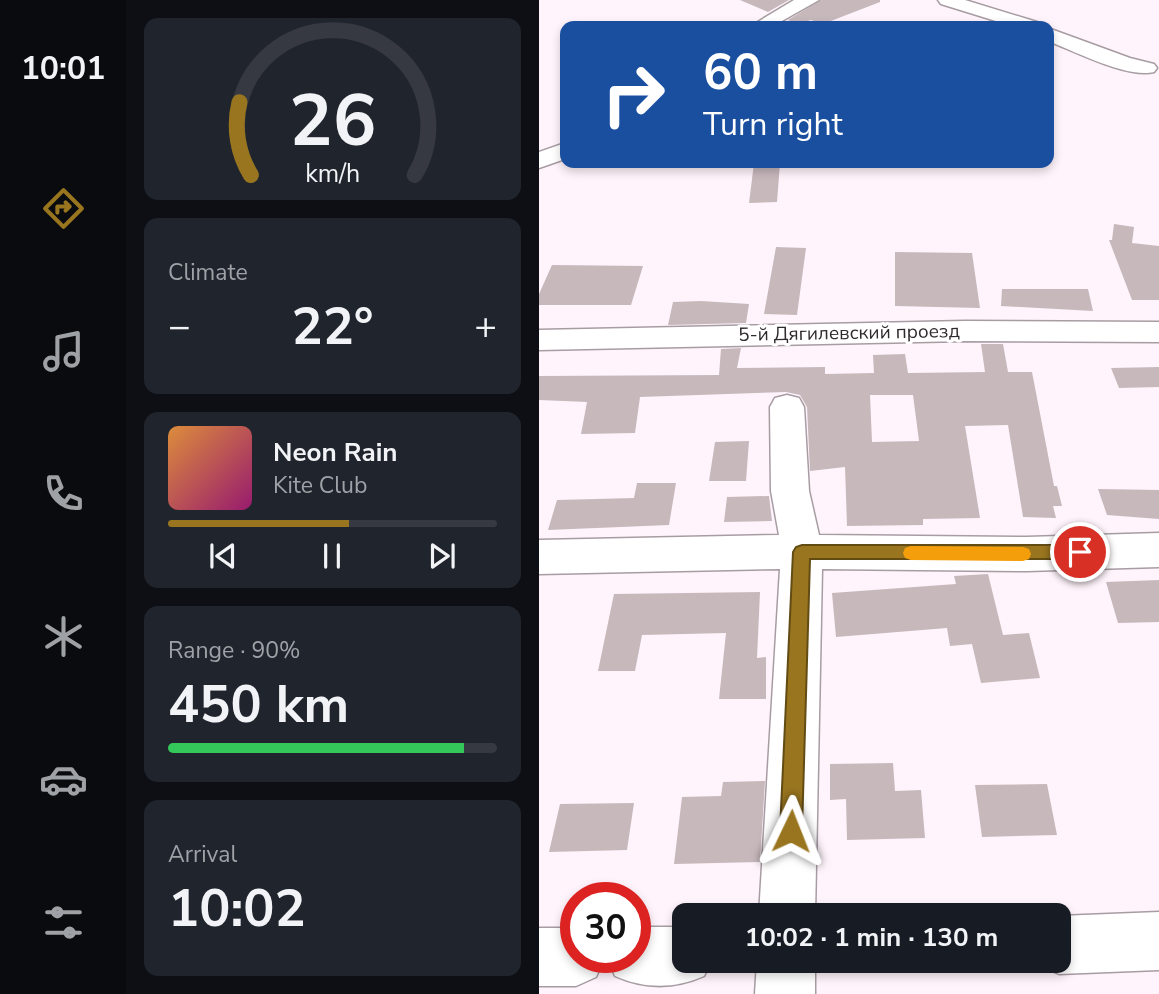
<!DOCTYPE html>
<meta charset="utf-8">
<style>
:root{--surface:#171b24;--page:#20242c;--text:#f1f3f6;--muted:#9ea1a6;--line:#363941;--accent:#99751f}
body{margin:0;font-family:"Nunito Sans",sans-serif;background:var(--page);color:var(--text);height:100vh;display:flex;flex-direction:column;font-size:26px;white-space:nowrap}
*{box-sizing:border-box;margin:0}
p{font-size:23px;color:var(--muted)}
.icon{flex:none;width:38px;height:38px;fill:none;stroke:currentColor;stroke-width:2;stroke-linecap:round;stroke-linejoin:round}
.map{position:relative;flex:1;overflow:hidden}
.drawer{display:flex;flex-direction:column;gap:18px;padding:18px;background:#0d0f14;width:413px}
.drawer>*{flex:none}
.guide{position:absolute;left:21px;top:21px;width:494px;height:147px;border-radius:14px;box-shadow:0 4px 10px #0003;background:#1a4fa0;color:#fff;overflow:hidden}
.speed{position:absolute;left:21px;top:882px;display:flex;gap:14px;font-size:35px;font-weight:700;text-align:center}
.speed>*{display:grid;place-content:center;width:91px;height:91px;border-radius:50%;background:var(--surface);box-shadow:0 4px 10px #0003;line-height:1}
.speed .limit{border:10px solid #d22;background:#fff;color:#111}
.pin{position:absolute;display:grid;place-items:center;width:60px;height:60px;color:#fff;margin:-30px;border:4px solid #fff;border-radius:50%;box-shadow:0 2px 7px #0007}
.me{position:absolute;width:77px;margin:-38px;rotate:2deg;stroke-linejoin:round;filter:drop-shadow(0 0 5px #0008)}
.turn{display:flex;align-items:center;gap:24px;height:147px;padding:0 28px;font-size:32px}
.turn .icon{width:91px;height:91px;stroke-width:2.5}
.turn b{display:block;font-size:49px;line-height:60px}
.big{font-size:52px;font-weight:700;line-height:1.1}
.drawer .widget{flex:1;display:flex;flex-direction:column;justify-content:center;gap:10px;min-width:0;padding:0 24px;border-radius:14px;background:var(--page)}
.drawer .dial{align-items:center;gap:0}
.dial svg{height:182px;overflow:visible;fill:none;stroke:var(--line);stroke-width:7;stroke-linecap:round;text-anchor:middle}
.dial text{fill:var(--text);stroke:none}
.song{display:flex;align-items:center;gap:21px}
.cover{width:84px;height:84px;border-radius:10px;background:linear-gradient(135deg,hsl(30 70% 55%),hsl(320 70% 35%))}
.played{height:7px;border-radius:4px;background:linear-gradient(90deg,var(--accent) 55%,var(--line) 55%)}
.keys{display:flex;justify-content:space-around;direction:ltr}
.heat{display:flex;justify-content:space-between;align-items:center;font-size:38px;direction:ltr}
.charge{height:10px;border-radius:5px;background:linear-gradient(90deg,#34c759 90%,var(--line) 0)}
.trip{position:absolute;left:133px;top:903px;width:399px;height:70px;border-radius:14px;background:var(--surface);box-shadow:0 4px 10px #0003;font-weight:700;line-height:70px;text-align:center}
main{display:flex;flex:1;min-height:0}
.dock{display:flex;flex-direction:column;width:126px;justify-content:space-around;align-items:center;background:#090b0e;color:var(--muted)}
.dock .icon{width:49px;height:49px}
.dock .on{color:var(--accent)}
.dock b{font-size:32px;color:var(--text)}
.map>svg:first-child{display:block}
.building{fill:#c7b8bc;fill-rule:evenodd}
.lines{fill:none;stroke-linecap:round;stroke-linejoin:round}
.minor-casing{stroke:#a89ca3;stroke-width:3}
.minor{fill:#fff;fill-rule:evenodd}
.route{fill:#99751f;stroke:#634c14;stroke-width:2}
.slow{fill:#f59e0b}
.labels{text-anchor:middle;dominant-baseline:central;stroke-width:6;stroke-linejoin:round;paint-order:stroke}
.street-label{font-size:19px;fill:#302b2e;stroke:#fff}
</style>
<main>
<nav class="dock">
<b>10:01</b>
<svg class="icon on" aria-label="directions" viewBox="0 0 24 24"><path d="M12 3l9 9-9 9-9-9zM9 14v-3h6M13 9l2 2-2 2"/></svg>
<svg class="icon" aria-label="music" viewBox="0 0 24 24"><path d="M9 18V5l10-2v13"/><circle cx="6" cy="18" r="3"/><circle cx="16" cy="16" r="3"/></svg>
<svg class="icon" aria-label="phone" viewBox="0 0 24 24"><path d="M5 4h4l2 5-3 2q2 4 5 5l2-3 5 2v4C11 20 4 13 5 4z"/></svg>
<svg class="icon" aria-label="climate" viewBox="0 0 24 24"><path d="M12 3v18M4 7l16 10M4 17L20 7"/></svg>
<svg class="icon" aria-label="car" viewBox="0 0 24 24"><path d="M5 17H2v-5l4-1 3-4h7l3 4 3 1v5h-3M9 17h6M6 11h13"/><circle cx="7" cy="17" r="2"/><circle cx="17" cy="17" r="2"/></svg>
<svg class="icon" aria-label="filters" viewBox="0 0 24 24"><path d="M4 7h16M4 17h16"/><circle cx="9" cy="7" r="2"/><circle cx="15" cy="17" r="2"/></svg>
</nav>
<section class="drawer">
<div class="widget dial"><svg viewBox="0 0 100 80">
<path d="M14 69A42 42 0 1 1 86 69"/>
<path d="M14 69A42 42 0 0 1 9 37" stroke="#99751f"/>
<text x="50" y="56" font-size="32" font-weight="700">26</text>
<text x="50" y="72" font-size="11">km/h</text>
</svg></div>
<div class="widget"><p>Climate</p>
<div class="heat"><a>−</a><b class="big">22°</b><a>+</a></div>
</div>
<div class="widget">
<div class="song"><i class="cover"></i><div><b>Neon Rain</b><p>Kite Club</p></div></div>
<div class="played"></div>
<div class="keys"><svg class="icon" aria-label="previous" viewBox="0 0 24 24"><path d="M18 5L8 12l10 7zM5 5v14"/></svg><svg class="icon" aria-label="pause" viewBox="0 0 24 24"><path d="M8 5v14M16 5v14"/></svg><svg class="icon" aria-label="next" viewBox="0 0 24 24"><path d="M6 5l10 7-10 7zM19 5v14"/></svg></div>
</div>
<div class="widget"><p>Range · 90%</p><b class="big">450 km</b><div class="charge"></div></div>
<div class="widget"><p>Arrival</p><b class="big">10:02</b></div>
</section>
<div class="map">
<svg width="620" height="994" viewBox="0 0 620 994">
<rect width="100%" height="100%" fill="#fff4fb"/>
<path class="building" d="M201 0H250L229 12Z
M282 0H341V2L284 24 272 20 259 24 249 20Z
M215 163H241L238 202 210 203Z
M575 224 595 227 593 243 620 246V300H593L570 240H573Z
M237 247 267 248 258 315 225 314Z
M356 252 433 253 441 308 356 306Z
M13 265 104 266 92 305H0V294Z
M463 289H549L554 311 462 306Z
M162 301 210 304 207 323 129 325 134 302Z
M442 344H464L469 372H493L515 486H518L523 506H514L517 518 484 517 469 425 426 426 441 518 384 519V525L308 526 306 467 271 471 268 407 261 395 247 392 101 397 96 433 42 434 48 402 0 400V376L180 375 182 349 202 348 198 368 286 367V374L335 373 334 355 366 354 369 373 446 372ZM331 395H374L380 441 333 442Z
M620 367V387L580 388 572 368Z
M210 441 207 481H170L176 442Z
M98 483H137L130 525 9 530 18 500 95 498Z
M559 489 620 490V519L568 515Z
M230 496 233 521 185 522 188 497Z
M449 574 464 635 490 633 501 678 442 683 433 644 411 646 408 628 297 637 293 593 417 584 415 576Z
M620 580V622L579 623 567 582Z
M221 592 218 658 227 657V699H180L187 633 103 635 96 671H59L75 594Z
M354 763 356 791 382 790 386 838 308 840 307 799 291 800V764Z
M226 781 221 862 135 864 143 797 182 796 184 782Z
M508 784 518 835 443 837 436 785Z
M95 803 88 850 10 852 21 804Z"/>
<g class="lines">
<g class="minor-casing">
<path id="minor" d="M255 0H280L234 26H212Z
M399 0H426L498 22 500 26H473L402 4Z
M509 28 591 58 615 64 618 68 615 72C589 79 535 51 509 41Z
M26 143V159L0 168V152Z
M426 321 620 322V342L426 341 0 350V330Z
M248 395 260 398 265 407 270 491 280 535 488 537 620 533V567L488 571 283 569 276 915H220L241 569 0 574V540L240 535 232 491 231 407 236 398Z
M620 912V970L520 974 500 965 498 961H520V916Z
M96 927H145V961H172L165 976C136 989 105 989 76 976L68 957H96Z
M0 928H37V957H66L57 977 37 986H0Z
M218 961H276V994H216Z"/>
</g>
<use href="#minor" class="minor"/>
</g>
<path class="route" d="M263 545H541L547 547 549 552 547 557 541 559H271L263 831 259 839 252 842 244 839 241 831 254 552 257 547Z"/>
<path class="slow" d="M372 546 484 547 490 549 492 554 490 559 484 561 372 560 366 558 364 553 366 548Z"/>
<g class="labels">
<g class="street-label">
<text transform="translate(310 333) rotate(-1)">5-й Дягилевский проезд</text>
</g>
</g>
</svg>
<div class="speed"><div class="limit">30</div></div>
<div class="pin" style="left:541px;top:552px;background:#d93025"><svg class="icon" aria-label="arrive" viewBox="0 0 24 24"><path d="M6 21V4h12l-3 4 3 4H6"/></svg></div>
<svg class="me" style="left:252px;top:831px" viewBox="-20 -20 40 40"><path d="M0-17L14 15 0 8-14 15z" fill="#99751f" stroke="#fff" stroke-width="4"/></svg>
<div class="trip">10:02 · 1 min · 130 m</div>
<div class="guide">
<div class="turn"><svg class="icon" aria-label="right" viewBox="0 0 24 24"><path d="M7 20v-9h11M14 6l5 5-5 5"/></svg><div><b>60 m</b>Turn right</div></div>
</div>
</div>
</main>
